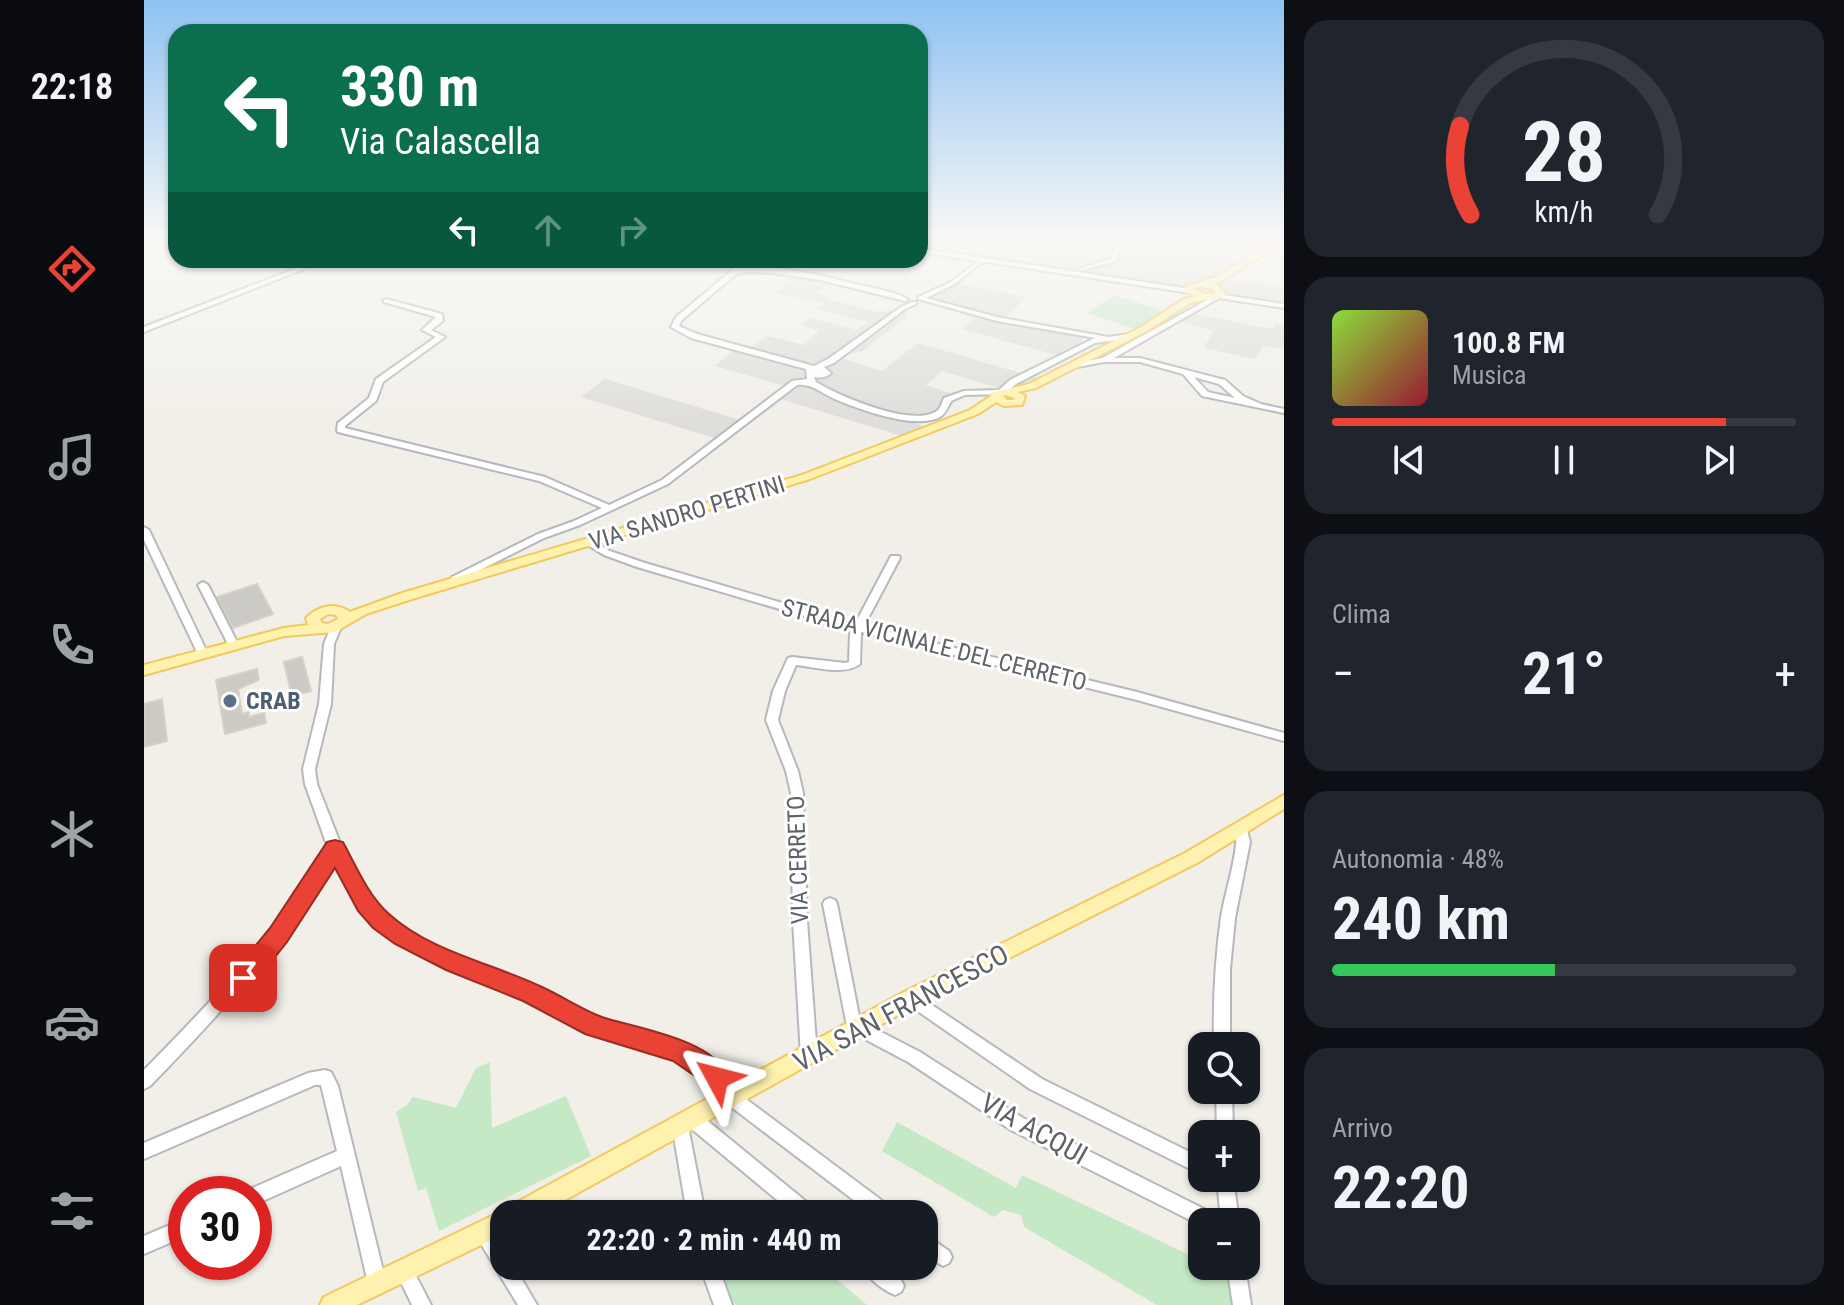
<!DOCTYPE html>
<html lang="it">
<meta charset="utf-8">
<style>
:root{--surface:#171b24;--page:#20242c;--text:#f1f3f6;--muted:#9ea1a6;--line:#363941;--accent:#ea4335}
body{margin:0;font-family:"Roboto Condensed",sans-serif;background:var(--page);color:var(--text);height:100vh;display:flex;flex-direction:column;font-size:30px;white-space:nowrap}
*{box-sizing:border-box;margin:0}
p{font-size:26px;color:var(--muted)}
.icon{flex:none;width:44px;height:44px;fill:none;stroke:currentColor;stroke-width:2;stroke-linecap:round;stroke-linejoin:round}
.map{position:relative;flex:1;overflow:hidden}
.drawer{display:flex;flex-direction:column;gap:20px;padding:20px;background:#0d0f14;width:560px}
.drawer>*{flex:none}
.top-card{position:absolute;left:24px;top:24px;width:760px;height:244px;border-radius:24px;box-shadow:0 2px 6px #0004;background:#0b6e4f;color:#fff;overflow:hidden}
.buttons{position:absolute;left:1044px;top:1032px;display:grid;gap:16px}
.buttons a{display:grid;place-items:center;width:72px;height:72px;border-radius:16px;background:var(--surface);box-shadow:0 2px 6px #0004;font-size:40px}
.speed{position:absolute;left:24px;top:1176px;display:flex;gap:16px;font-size:40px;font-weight:700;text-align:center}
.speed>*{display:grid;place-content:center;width:104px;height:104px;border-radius:50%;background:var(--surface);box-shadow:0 2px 6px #0004;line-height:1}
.speed .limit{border:12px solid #d22;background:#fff;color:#111}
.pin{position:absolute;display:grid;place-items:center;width:68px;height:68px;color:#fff;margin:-34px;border-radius:16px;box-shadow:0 4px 12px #0006}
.me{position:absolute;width:88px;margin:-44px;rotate:308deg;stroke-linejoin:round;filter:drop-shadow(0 0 6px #0008)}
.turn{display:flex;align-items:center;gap:28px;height:168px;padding:0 40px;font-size:36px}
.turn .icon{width:104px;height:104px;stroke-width:2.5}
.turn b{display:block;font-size:56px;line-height:68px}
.lanes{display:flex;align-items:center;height:76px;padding:0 40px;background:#0003;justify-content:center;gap:40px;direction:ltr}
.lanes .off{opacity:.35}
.big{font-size:60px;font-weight:700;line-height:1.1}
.drawer .tile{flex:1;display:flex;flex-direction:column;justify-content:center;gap:12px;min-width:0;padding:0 28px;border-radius:24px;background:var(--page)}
.drawer .dial{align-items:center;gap:0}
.dial svg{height:208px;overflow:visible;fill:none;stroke:var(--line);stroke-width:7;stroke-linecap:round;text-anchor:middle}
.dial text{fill:var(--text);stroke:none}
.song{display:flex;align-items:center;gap:24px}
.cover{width:96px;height:96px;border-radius:12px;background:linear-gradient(135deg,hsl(90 70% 55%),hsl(350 70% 35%))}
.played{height:8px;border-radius:4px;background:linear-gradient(90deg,var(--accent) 85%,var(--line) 85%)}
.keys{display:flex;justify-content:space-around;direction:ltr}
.heat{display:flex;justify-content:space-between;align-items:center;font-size:44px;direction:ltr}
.charge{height:12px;border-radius:6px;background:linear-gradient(90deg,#34c759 48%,var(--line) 0)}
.trip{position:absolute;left:346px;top:1200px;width:448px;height:80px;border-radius:24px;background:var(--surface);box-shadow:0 2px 6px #0004;font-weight:700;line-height:80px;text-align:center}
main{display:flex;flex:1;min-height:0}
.dock{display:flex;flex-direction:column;width:144px;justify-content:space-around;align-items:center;background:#090b0e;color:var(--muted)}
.dock .icon{width:56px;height:56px}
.dock .on{color:var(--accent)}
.dock b{font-size:36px;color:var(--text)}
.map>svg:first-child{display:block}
.industrial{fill:#e0deda}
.green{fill:#c5e8c5}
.building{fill:#cccac5;stroke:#d6d1c6;stroke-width:2}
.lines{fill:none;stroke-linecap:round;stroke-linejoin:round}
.minor-casing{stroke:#b5b8bc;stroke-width:4}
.major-casing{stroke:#f2c960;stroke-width:4}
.minor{fill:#fff;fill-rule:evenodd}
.major{fill:#fff2af;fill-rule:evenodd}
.route{fill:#ea4335;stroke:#982c22;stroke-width:2}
.service-dot{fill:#5c6f8a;stroke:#fff;stroke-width:3}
.labels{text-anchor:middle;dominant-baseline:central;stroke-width:6;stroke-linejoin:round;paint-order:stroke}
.street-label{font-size:24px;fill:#5f6368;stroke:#fff}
.service-label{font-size:24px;font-weight:bold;fill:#4e5e75;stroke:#fff;text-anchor:start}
.near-street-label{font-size:28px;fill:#5f6368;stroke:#fff}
</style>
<main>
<nav class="dock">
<b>22:18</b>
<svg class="icon on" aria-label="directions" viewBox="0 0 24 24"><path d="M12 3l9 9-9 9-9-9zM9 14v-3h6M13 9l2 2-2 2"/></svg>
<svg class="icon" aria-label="music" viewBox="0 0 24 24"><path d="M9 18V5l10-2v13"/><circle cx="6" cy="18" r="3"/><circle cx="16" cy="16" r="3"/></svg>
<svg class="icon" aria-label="phone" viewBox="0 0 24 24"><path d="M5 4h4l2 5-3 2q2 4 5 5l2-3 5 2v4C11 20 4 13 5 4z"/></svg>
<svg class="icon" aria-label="climate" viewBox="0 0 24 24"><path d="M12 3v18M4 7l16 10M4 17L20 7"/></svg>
<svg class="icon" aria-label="car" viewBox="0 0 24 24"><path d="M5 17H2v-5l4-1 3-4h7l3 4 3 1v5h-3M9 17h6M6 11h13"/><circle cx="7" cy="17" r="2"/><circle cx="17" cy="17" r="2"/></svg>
<svg class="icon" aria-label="filters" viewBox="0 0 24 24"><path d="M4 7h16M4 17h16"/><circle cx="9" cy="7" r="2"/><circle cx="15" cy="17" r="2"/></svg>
</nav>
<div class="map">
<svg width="1140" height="1305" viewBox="0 0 1140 1305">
<rect width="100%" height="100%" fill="#f1efe8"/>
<path class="industrial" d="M776 239H1052L1085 243 1090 267 1072 279 1140 287V308L776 252Z
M650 274 686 280 673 293 687 297 686 300 736 312 751 309 759 311 762 317 719 351 706 353 699 359 738 371 774 343 894 378 862 390 798 371 782 385 816 396 800 414 767 421 783 428 761 437 630 397 641 386 571 366 594 347 604 349 624 336 660 345 675 330 657 325 666 318 713 330 724 322 673 309 679 303 632 293Z
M807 282 883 297 860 319 934 333 939 339 935 347 916 356 818 329 835 314 782 299 793 291 788 289Z
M1047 313 1129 329 1131 324 1140 325V349L1120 346 1110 359 1060 348 1069 331 1035 321Z
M461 379 596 420 573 439 437 397Z"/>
<path class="green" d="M971 295 1019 311 991 329 942 313Z
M346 1062 348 1128 422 1096 447 1156 295 1231 282 1188 274 1191 252 1112 262 1106 269 1097 312 1108 332 1068Z
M753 1122 872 1188 878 1175 1058 1261V1266H1069L1089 1275 1092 1305H1013L880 1227 877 1215 859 1210 850 1217 738 1151Z
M570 1266H677L723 1305H592L573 1278Z"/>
<path class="building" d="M113 584 129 614 89 628 73 597Z
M158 657 167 691 148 696 140 662Z
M113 669 115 680 94 689 98 714 105 712V717L120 713 122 723 81 734 72 680Z
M18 699 23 741 0 747V704Z"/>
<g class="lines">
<g class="minor-casing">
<path id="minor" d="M974 239H980L972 261 935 271V269L967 259Z
M776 248 1046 289 1049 291 1046 293 843 262 835 264 811 284 782 298 853 317 964 337 986 334 990 336 986 338 951 343 872 384 860 394 821 395 807 401C804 407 802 413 796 417 771 430 717 410 693 400 678 394 668 383 653 385L524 484 436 525 400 538 312 582 307 579 308 577 394 534 430 521 458 508 395 481 194 432 193 430 194 423 225 398 232 379 292 337 278 330 292 317 240 302 239 301 242 299 298 314 299 321 287 330 301 337 239 382 232 401 201 426V428L401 477 465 505 518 480 648 381 663 379 662 369 547 338 527 327 532 317 600 260H607L597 269C636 264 678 276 716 285 732 288 750 292 764 299L761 301 676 280 627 273 607 272 592 274 538 320 535 326 553 334 670 366 684 359 757 307 768 302H772V304L761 309 690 363 680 367 687 373C682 378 676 378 670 377L672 382C694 396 763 425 789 413 796 411 797 405 800 398L820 391 855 390 866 380 951 338 853 321 774 299V297L807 282 834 261 776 252Z
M174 260H183L0 332V327Z
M1074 294 1140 304V308L1075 298 970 358H996L1081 380 1099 396 1117 404 1140 409V413L1058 396 1039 374 996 362H960L928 368 924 366 928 364 958 358ZM1050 377 1075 384 1091 398 1064 392Z
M0 527 5 530 62 650 61 653H53L52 650 0 540Z
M445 539 466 551 501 563 711 624 746 558 747 556H755L756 558 720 626 993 692 1140 733V741L993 700 717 632 716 664C700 676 671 667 652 665L641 691 634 720 654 771 659 793 663 921 673 1056 671 1061 665 1063 659 1061 657 1056 649 921 647 793 642 771 622 720 629 691 644 658 648 657 701 663 705 662 706 633 707 630 493 567 460 555 442 544 440 542Z
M59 582 64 585 93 642 92 644 88 646 83 642 54 585Z
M192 624 197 627 190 644 187 704 171 769 173 784 198 848 217 886 233 908 248 923 285 945 385 985 452 1019 530 1043 551 1053 566 1062 580 1075 594 1093 748 1208 751 1214H728L582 1103C544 1052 513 1055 457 1035 429 1025 403 1007 375 995 323 972 260 959 221 913 208 898 199 879 190 861 140 945 74 1016 6 1086L0 1089V1070C70 999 132 933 184 848L161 784 159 769 175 704 180 644 187 627Z
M1097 825 1102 826 1106 842 1091 918 1086 969V1046H1070C1069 1003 1071 960 1077 917 1081 893 1090 867 1092 844 1093 838 1091 833 1092 826Z
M686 898 691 900 693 904 716 1021 776 1052 879 1118 1074 1216 1077 1222H1058V1226L867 1130 764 1062 715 1036 710 1038 705 1036 679 904 681 900Z
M767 991 898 1079 1058 1158V1175L886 1089 762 1003 760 998 762 993Z
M181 1070 187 1072 194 1086 242 1283 239 1289 233 1292 227 1289 224 1283 197 1166 110 1205V1194H102L104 1190 193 1151 177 1085H171L0 1159V1143L164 1073Z
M1072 1090H1088L1089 1134H1073Z
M548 1111 554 1113 670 1208 673 1214H650L544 1126 561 1214H543L528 1125 530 1119 536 1117 540 1119 542 1113Z
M1073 1178H1089L1095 1222H1077Z
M42 1218V1236L0 1254V1236Z
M340 1224C356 1231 360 1250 360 1266H370L393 1305H374L334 1239 331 1233 334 1227Z
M780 1234 805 1251 808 1257 805 1263 799 1266 780 1254Z
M261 1263 267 1266 287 1305H268L252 1272 255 1266Z
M556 1266H574L588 1305H570Z
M718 1266C738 1266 751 1265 760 1286L757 1292 751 1295C739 1290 723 1278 718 1266Z
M1083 1266H1101L1107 1305H1089Z"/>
</g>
<g class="major-casing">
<path id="major" d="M1135 239H1140V242L1076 282 1070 283 1081 292V296L1046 303 1003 331 892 388 874 392 881 396 878 405 860 406 852 402 834 414 666 479 268 599 222 614 191 632 140 636 0 675V665L140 628 164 625 162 618C174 606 191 601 206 612L258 593 658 475 826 410 847 396V393L885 384 997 327 1040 299 1050 297 1042 290V286L1070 278ZM1054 287 1067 288 1072 293 1060 294 1050 289ZM862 395 870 398V400H863L859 396ZM184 614 192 615 194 619 184 624 178 623 176 619Z
M1140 795V809L1053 863 774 1004 396 1214H360V1234L213 1305H176L180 1297 352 1214 360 1211 364 1212 366 1206 760 992 1041 853Z"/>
</g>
<use href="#minor" class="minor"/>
<use href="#major" class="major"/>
</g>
<linearGradient id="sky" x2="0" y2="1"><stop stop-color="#8fc3f1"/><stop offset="0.57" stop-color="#f9f8f5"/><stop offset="1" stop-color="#f9f8f5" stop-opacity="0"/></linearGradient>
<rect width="1140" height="422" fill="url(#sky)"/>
<path class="route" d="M191 840 199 842C212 866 224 895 245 914 287 952 348 963 398 987 418 996 437 1009 458 1017 495 1029 569 1039 586 1078L582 1087 573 1091 529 1061 441 1034 379 1001 302 970 251 944 229 928 214 911 191 868 143 942 108 986 99 989 91 986 87 978 91 971 126 928 183 842Z"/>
<circle class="service-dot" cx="86" cy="701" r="8"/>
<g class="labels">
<g class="street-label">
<text transform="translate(543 513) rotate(-17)">VIA SANDRO PERTINI</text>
<text transform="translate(790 645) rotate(14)">STRADA VICINALE DEL CERRETO</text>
<text transform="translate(654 860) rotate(-92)">VIA CERRETO</text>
</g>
<g class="service-label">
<text x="102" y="701">CRAB</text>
</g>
<g class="near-street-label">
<text transform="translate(757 1008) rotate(-28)">VIA SAN FRANCESCO</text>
<text transform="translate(890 1129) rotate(29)">VIA ACQUI</text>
</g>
</g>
</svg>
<div class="buttons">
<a><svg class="icon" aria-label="search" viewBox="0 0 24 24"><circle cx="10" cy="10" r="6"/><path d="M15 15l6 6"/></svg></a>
<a>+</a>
<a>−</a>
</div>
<div class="speed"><div class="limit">30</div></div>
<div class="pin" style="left:99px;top:978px;background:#d93025"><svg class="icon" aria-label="arrive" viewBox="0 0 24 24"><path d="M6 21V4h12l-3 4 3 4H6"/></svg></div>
<svg class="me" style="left:573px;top:1078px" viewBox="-20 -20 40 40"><path d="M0-17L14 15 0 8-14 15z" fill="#ea4335" stroke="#fff" stroke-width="4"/></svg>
<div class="trip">22:20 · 2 min · 440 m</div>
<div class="top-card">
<div class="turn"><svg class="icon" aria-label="left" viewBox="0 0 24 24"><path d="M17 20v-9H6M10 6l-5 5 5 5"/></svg><div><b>330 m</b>Via Calascella</div></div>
<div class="lanes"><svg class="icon" aria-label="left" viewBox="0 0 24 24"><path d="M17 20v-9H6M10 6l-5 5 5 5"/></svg><svg class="icon off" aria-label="ahead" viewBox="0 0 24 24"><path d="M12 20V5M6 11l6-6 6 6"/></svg><svg class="icon off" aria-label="right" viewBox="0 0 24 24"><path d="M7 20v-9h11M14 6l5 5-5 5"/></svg></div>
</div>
</div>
<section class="drawer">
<div class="tile dial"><svg viewBox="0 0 100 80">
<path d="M14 69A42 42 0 1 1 86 69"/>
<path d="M14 69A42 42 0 0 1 10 35" stroke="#ea4335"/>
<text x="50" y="56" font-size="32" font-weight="700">28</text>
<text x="50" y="72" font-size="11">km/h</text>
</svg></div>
<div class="tile">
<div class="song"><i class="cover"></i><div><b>100.8 FM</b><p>Musica</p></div></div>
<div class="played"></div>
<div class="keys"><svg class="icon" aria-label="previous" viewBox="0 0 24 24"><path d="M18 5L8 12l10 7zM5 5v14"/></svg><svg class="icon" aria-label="pause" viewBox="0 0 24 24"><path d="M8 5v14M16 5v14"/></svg><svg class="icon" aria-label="next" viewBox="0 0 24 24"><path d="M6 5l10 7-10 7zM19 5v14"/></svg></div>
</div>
<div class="tile"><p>Clima</p>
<div class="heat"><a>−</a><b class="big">21°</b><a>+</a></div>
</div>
<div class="tile"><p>Autonomia · 48%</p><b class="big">240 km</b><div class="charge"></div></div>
<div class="tile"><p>Arrivo</p><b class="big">22:20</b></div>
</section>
</main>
